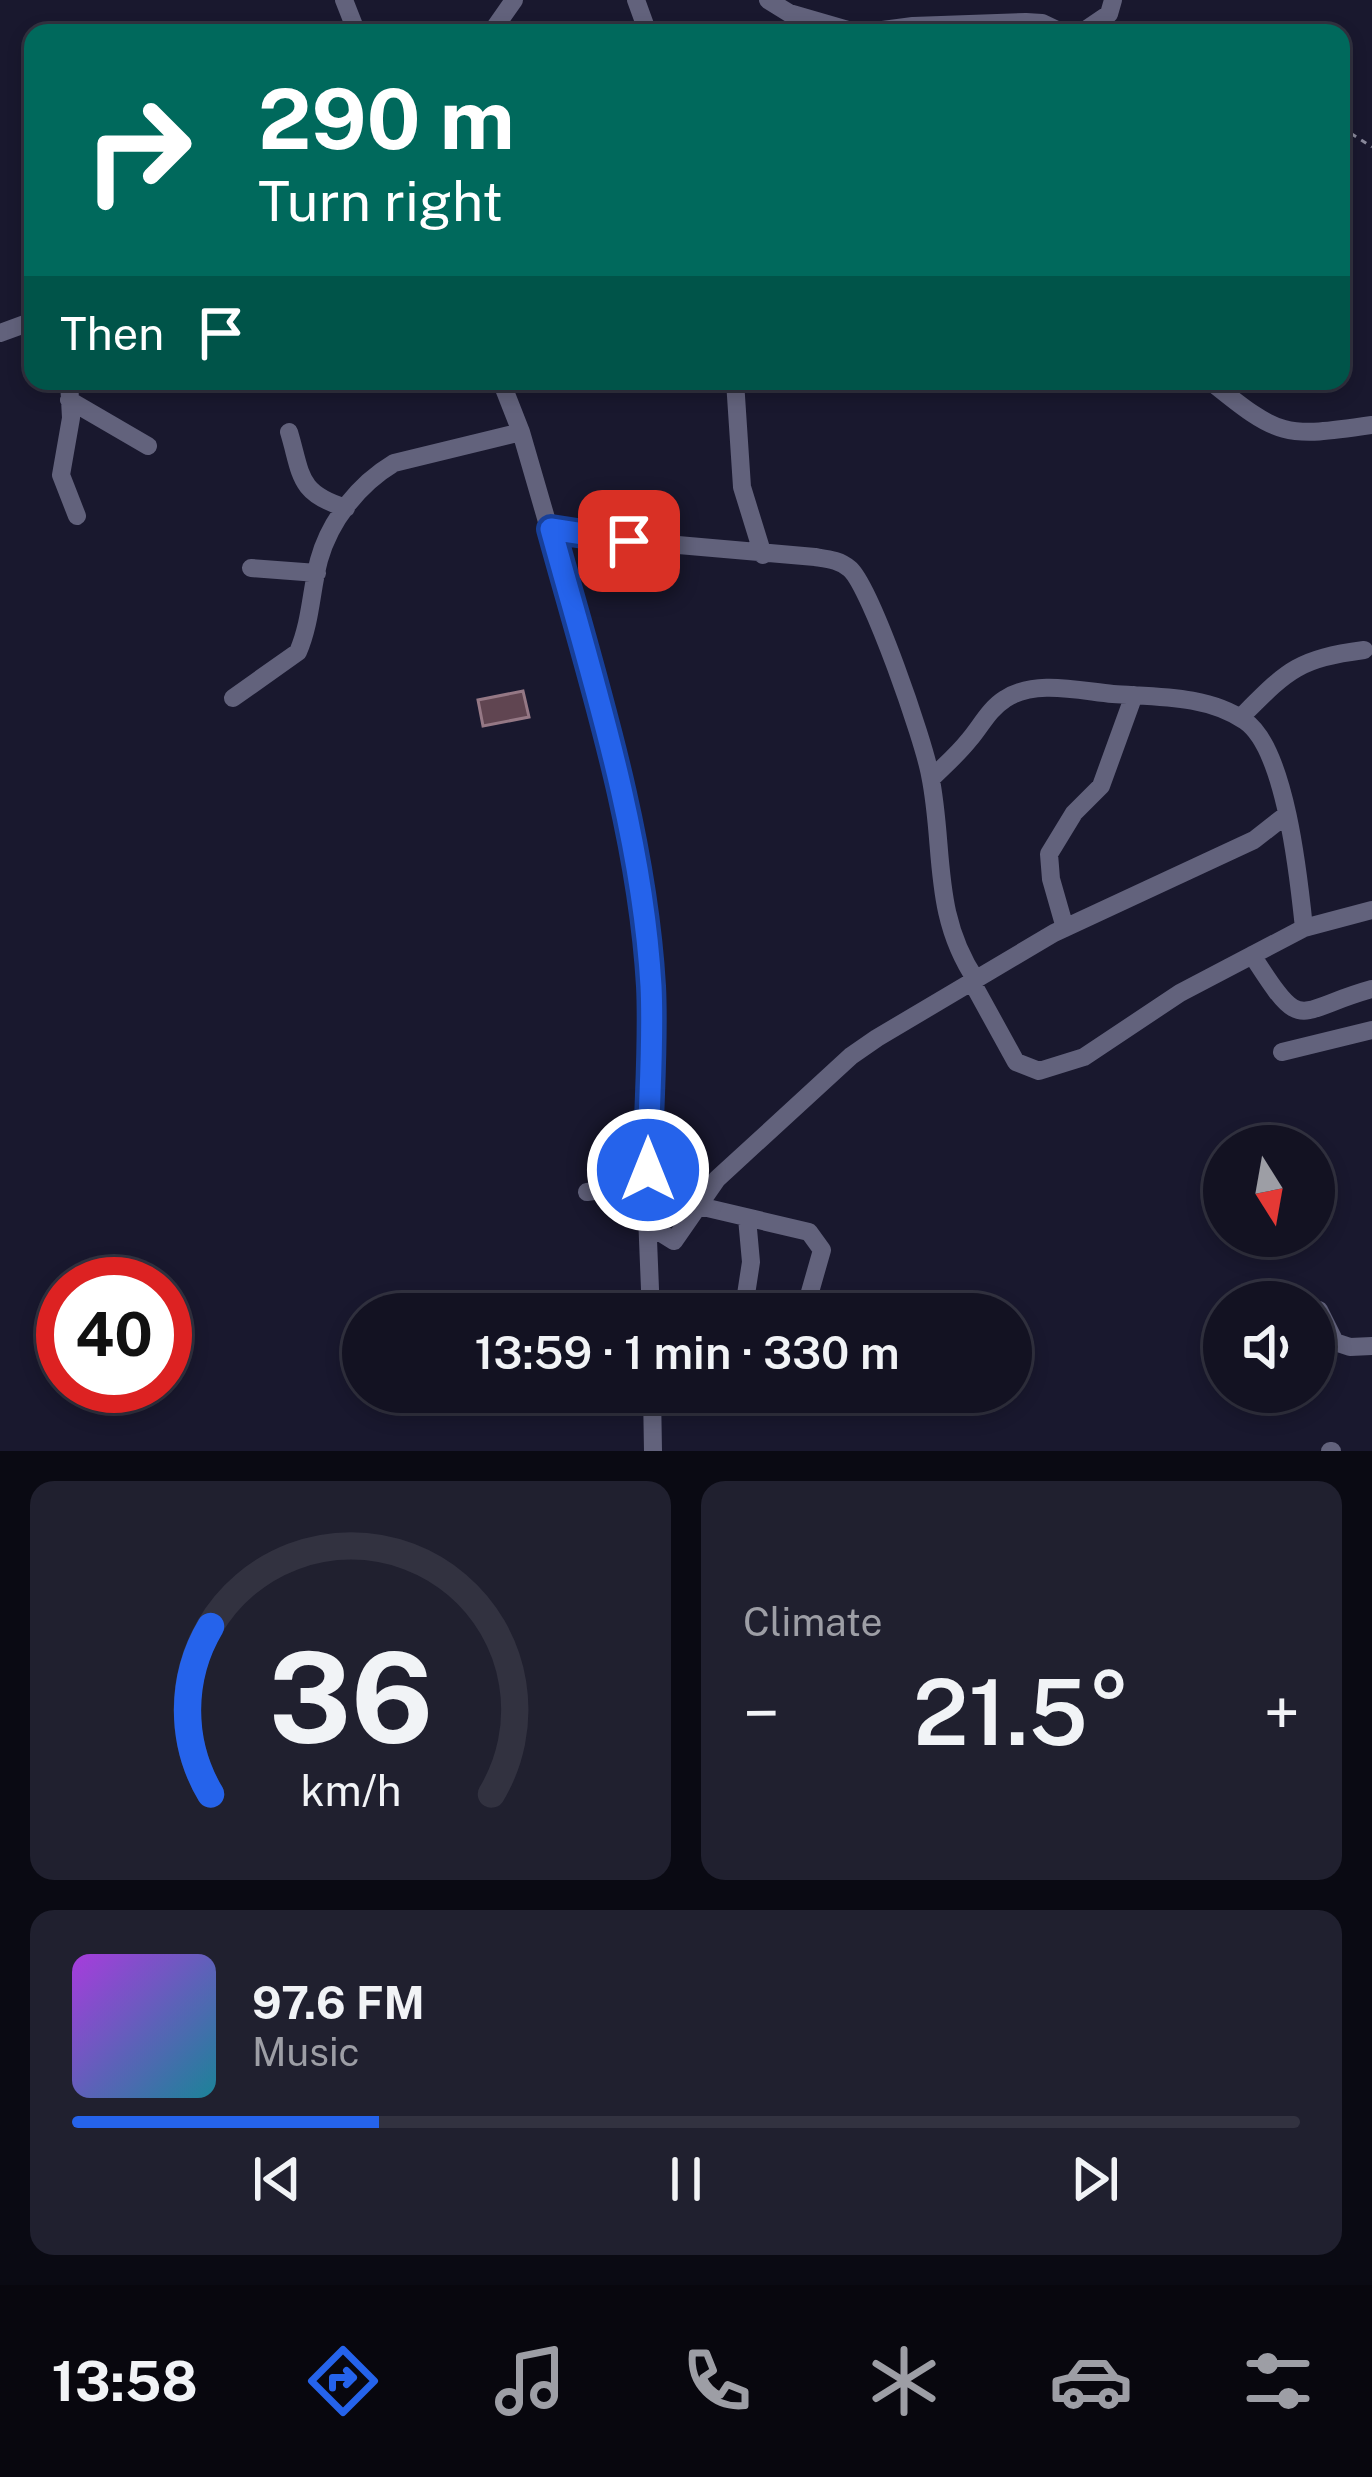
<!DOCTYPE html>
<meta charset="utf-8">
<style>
:root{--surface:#131222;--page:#20202f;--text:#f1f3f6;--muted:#9d9ea5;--line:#323240;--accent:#2563eb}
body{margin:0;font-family:"Public Sans",sans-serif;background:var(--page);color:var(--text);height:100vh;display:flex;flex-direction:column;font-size:45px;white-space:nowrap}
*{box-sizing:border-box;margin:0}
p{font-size:39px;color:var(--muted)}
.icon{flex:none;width:66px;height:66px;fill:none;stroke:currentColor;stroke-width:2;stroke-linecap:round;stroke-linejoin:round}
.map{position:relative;height:1451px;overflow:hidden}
.side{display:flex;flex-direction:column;gap:30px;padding:30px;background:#0a0a13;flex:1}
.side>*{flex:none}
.guide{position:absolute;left:24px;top:24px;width:1326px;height:366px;border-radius:24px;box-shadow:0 6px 18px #0003,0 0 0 3px var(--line);background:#00695c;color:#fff;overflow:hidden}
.needle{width:78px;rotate:169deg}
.tools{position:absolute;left:1203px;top:1125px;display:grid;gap:24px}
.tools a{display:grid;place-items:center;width:132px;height:132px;border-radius:50%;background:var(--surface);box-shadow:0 6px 18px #0003,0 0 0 3px var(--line);font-size:60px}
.speed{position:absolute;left:36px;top:1257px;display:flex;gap:24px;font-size:60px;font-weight:700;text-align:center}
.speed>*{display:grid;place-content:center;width:156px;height:156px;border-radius:50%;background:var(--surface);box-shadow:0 6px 18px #0003,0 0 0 3px var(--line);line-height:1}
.speed .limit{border:18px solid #d22;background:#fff;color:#111}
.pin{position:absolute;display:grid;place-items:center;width:102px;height:102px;color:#fff;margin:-51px;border-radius:24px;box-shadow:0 6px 18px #0006}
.me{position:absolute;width:132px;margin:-66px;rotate:0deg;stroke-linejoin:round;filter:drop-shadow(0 0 9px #0008)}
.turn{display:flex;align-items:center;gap:42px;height:252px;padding:0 36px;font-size:54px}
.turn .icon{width:156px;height:156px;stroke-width:2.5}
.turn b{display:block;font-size:84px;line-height:102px}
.then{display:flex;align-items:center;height:114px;padding:0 36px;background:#0003;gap:24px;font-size:45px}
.big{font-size:90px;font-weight:600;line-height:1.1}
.side .card{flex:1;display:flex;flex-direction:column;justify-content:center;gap:18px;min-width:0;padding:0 42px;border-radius:24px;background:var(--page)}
.side .dial{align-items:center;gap:0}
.dial svg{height:312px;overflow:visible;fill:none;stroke:var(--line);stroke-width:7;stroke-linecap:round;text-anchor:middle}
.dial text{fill:var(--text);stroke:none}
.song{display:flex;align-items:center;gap:36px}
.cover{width:144px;height:144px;border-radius:18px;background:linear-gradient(135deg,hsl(280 70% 55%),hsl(190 70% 35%))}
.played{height:12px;border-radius:6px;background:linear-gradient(90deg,var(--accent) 25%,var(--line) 25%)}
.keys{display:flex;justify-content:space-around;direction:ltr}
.heat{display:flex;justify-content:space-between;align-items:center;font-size:66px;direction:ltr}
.side .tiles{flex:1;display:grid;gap:30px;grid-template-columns:1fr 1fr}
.card:last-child{grid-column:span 2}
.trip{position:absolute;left:342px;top:1293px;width:690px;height:120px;border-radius:60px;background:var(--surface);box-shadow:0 6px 18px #0003,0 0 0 3px var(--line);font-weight:600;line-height:120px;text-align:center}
.tab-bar{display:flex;height:192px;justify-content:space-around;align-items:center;background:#08070e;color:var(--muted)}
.tab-bar .icon{width:84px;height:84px}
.tab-bar .active{color:var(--accent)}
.tab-bar b{font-size:54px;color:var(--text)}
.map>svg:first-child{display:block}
.building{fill:#604551;stroke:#957885;stroke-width:3}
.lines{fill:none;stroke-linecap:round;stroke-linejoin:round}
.path{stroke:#8a8a9c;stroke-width:3;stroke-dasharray:6 6;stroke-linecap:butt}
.minor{stroke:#62627c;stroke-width:18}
.route-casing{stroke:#184099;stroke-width:30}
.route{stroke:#2563eb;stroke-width:21}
</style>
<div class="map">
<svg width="1372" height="1451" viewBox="0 0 1372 1451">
<rect width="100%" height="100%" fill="#19182e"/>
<path class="building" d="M523 691 529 717 483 726 478 700Z"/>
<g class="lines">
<path class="path" d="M1123 23 1178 31 1236 26 1250 33
M1341 127 1372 147"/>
<path class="minor" d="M344 0 357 33
M636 0 648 33
M768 0 789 13 858 33
M491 33 514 0
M860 33 913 26 1026 22 1042 23 1063 33
M1081 33 1109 14 1113 0
M0 333 33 321
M69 381 71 418 61 475 77 516
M501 381 521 432 600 704 639 887 651 988 647 1215 651 1314
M735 381 742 487 763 555
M1210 381C1279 437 1284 438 1372 425
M69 400 148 446
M289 432C302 475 297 493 346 508
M551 529 598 538 815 557C828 559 840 560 850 569 871 588 924 741 930 775 945 848 931 913 976 980
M251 568 317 573
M233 698 298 652C311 622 311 590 319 560 330 520 359 484 394 463L521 432
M1240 718C1287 671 1296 659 1364 650
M931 779C944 766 958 754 969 740 981 726 989 709 1005 699 1035 679 1080 691 1113 694 1156 697 1208 695 1245 721 1286 749 1299 880 1304 928
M1065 928 1051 879 1049 854 1074 813 1101 786 1134 695
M1252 955C1304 1036 1293 1011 1372 989
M972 982 1016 1062 1039 1071 1084 1057 1180 993 1304 928 1372 910
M1282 1052 1372 1030
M587 1192 616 1188 640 1170 642 1157
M699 1206 809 1232 822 1250 810 1292
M650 1226 674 1241 717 1179 851 1056 877 1038 1054 933 1254 840 1286 815
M1319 1310 1335 1342 1350 1347 1372 1346
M743 1314 751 1262 747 1218
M652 1392 653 1451
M1330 1451H1332"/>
</g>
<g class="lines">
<g class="route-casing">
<path id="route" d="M629 541 551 529C592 678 642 831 651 986 654 1047 648 1109 648 1170"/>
</g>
<use href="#route" class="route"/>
</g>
</svg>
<div class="tools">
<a><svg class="needle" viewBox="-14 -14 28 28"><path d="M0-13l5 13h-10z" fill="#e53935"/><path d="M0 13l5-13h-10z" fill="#9d9ea5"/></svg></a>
<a><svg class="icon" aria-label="sound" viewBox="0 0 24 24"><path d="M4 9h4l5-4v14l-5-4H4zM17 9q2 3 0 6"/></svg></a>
</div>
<div class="speed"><div class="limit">40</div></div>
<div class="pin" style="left:629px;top:541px;background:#d93025"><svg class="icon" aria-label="arrive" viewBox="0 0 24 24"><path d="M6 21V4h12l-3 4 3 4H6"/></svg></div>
<svg class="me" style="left:648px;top:1170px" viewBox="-20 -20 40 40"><circle r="17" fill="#2563eb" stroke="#fff" stroke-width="3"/><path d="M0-11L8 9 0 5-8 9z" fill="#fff"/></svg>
<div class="trip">13:59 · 1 min · 330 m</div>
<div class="guide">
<div class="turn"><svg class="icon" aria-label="right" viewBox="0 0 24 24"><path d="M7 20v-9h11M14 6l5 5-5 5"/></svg><div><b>290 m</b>Turn right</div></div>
<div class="then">Then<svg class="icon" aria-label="arrive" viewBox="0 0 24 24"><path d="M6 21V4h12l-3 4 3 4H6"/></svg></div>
</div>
</div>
<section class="side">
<div class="tiles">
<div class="card dial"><svg viewBox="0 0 100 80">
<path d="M14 69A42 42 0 1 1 86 69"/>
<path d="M14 69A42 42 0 0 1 14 26" stroke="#2563eb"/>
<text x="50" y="56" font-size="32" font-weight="700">36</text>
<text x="50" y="72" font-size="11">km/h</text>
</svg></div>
<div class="card"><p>Climate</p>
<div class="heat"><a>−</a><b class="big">21.5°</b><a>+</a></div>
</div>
<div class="card">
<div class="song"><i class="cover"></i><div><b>97.6 FM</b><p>Music</p></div></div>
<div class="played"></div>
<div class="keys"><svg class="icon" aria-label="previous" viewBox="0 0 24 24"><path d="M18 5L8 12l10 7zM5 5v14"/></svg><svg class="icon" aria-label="pause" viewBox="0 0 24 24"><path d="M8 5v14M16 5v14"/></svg><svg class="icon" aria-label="next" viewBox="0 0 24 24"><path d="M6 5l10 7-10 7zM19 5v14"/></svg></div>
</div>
</div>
</section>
<nav class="tab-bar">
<b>13:58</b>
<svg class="icon active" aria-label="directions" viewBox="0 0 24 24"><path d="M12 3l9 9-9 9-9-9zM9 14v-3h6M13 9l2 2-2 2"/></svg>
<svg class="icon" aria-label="music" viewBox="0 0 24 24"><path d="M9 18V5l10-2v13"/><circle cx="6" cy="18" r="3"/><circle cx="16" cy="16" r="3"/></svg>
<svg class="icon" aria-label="phone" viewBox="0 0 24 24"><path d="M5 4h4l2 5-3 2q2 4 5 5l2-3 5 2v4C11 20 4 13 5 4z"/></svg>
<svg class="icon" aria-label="climate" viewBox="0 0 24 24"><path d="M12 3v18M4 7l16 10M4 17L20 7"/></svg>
<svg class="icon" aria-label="car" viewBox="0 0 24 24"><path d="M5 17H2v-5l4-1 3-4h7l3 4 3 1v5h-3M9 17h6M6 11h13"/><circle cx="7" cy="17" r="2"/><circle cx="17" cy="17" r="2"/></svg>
<svg class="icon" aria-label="filters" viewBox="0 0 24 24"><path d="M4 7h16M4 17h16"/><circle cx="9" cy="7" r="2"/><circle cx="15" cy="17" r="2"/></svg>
</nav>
